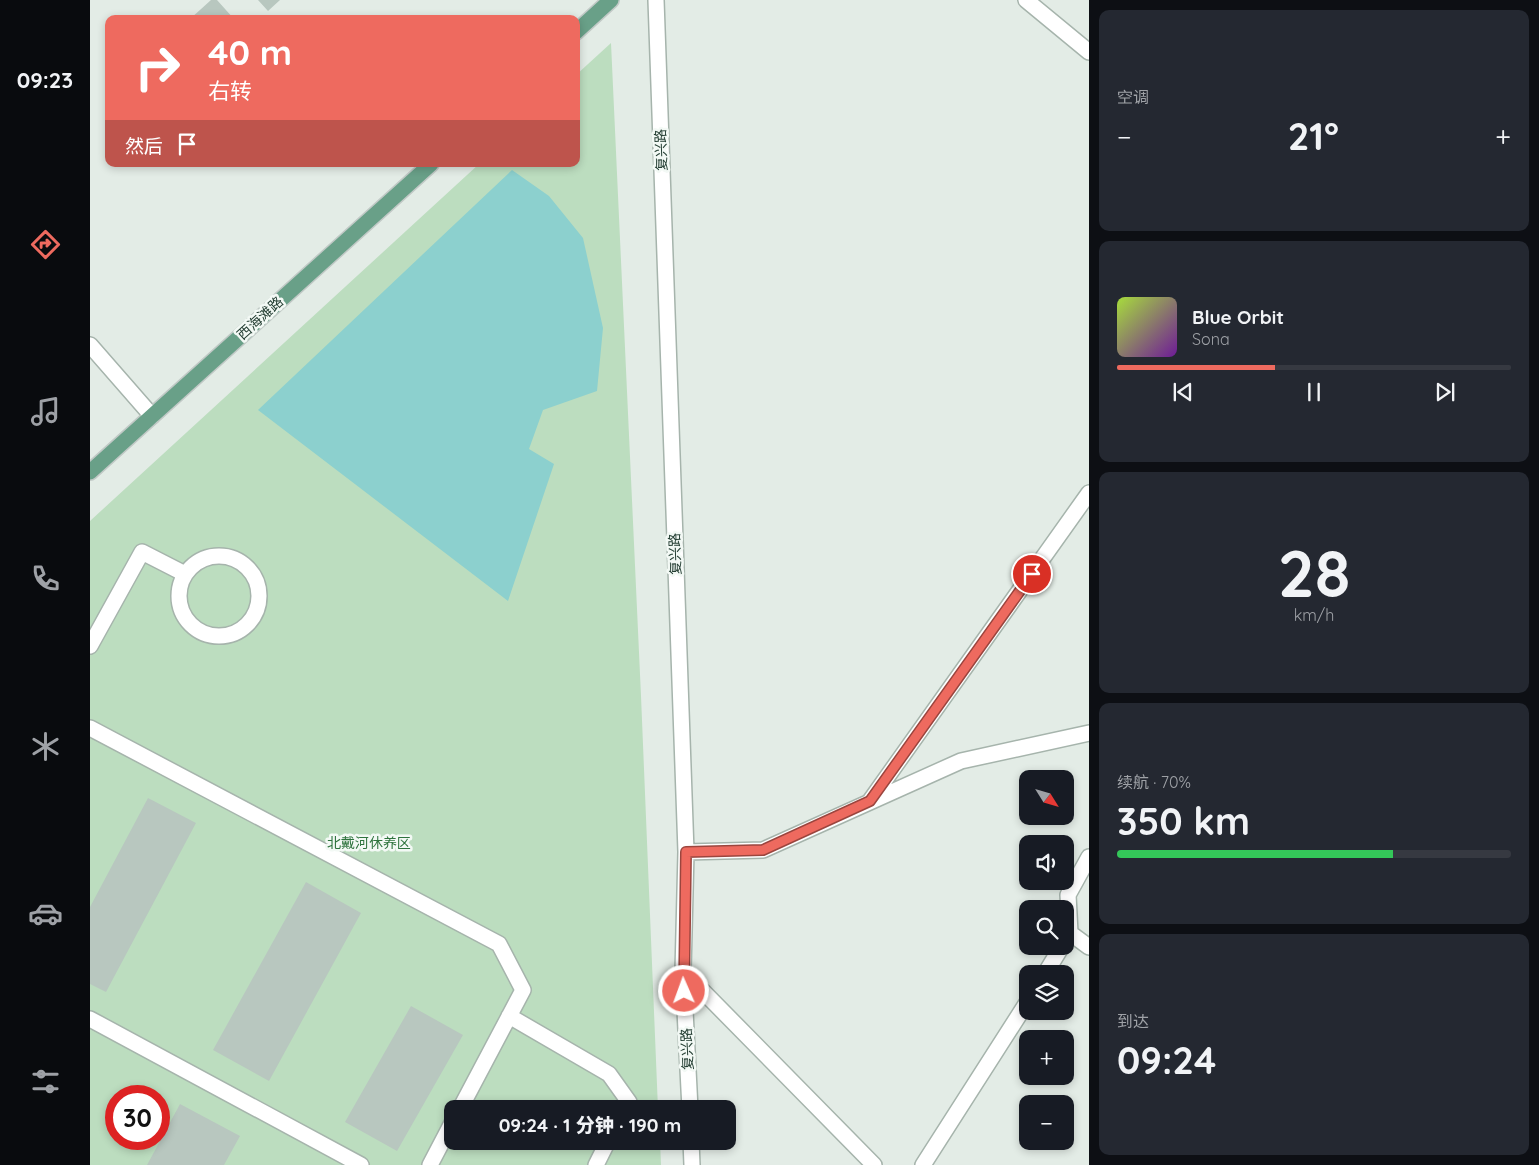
<!DOCTYPE html>
<html lang="zh">
<meta charset="utf-8">
<style>
:root{--surface:#171b24;--page:#242831;--text:#f1f3f6;--muted:#9ea1a6;--line:#363941;--accent:#ee6a5f}
body{margin:0;font-family:Quicksand,"Noto Sans SC",sans-serif;background:var(--page);color:var(--text);height:100vh;display:flex;flex-direction:column;font-size:19px;white-space:nowrap}
*{box-sizing:border-box;margin:0}
p{font-size:16px;color:var(--muted)}
.icon{flex:none;width:28px;height:28px;fill:none;stroke:currentColor;stroke-width:2;stroke-linecap:round;stroke-linejoin:round}
.map{position:relative;flex:1;overflow:hidden}
.sheet{display:flex;flex-direction:column;gap:10px;padding:10px;background:#0d0f14;width:450px}
.sheet>*{flex:none}
.top-card{position:absolute;left:15px;top:15px;width:475px;height:152px;border-radius:10px;box-shadow:0 2px 8px #0003;background:#ee6a5f;color:#fff;overflow:hidden}
.needle{width:32px;rotate:127deg}
.controls{position:absolute;left:929px;top:770px;display:grid;gap:10px}
.controls a{display:grid;place-items:center;width:55px;height:55px;border-radius:10px;background:var(--surface);box-shadow:0 2px 8px #0003;font-size:25px}
.speed{position:absolute;left:15px;top:1085px;display:flex;gap:10px;font-size:25px;font-weight:700;text-align:center}
.speed>*{display:grid;place-content:center;width:65px;height:65px;border-radius:50%;background:var(--surface);box-shadow:0 2px 8px #0003;line-height:1}
.speed .limit{border:8px solid #d22;background:#fff;color:#111}
.pin{position:absolute;display:grid;place-items:center;width:42px;height:42px;color:#fff;margin:-21px;border:2px solid #fff;border-radius:50%;box-shadow:0 1px 5px #0007}
.me{position:absolute;width:55px;margin:-28px;rotate:358deg;stroke-linejoin:round;filter:drop-shadow(0 0 4px #0008)}
.turn{display:flex;align-items:center;gap:18px;height:105px;padding:0 20px;font-size:22px}
.turn .icon{width:65px;height:65px;stroke-width:2.5}
.turn b{display:block;font-size:35px;line-height:42px}
.then{display:flex;align-items:center;height:48px;padding:0 20px;background:#0003;gap:10px;font-size:19px}
.big{font-size:38px;font-weight:800;line-height:1.1}
.sheet .card{flex:1;display:flex;flex-direction:column;justify-content:center;gap:8px;min-width:0;padding:0 18px;border-radius:10px;background:var(--page)}
.sheet .dial{align-items:center;gap:0}
.dial b{font-size:65px;line-height:1}
.song{display:flex;align-items:center;gap:15px}
.cover{width:60px;height:60px;border-radius:8px;background:linear-gradient(135deg,hsl(80 70% 55%),hsl(280 70% 35%))}
.played{height:5px;border-radius:2px;background:linear-gradient(90deg,var(--accent) 40%,var(--line) 40%)}
.keys{display:flex;justify-content:space-around;direction:ltr}
.heat{display:flex;justify-content:space-between;align-items:center;font-size:28px;direction:ltr}
.charge{height:8px;border-radius:4px;background:linear-gradient(90deg,#34c759 70%,var(--line) 0)}
.trip{position:absolute;left:354px;top:1100px;width:292px;height:50px;border-radius:10px;background:var(--surface);box-shadow:0 2px 8px #0003;font-weight:800;line-height:50px;text-align:center}
main{display:flex;flex:1;min-height:0}
.menu{display:flex;flex-direction:column;width:90px;justify-content:space-around;align-items:center;background:#090b0e;color:var(--muted)}
.menu .icon{width:35px;height:35px}
.menu .current{color:var(--accent)}
.menu b{font-size:22px;color:var(--text)}
.map>svg:first-child{display:block}
.green{fill:#bcddbf;fill-rule:evenodd}
.water{fill:#8cd0ce}
.building{fill:#b8c7bf}
.lines{fill:none;stroke-linecap:round;stroke-linejoin:round}
.minor-casing{stroke:#a6b4ac;stroke-width:18}
.major-casing{stroke:#c1c9c6;stroke-width:18}
.minor{stroke:#fff;stroke-width:15}
.major{stroke:#69a088;stroke-width:15}
.route-casing{stroke:#9b453e;stroke-width:12}
.route{stroke:#ee6a5f;stroke-width:9}
.labels{text-anchor:middle;dominant-baseline:central;stroke-width:5;stroke-linejoin:round;paint-order:stroke}
.street-label{font-size:14px;fill:#233d32;stroke:#f3f9f5}
.park-label{font-size:14px;fill:#2e733d;stroke:#f3f9f5}
</style>
<main>
<nav class="menu">
<b>09:23</b>
<svg class="icon current" aria-label="directions" viewBox="0 0 24 24"><path d="M12 3l9 9-9 9-9-9zM9 14v-3h6M13 9l2 2-2 2"/></svg>
<svg class="icon" aria-label="music" viewBox="0 0 24 24"><path d="M9 18V5l10-2v13"/><circle cx="6" cy="18" r="3"/><circle cx="16" cy="16" r="3"/></svg>
<svg class="icon" aria-label="phone" viewBox="0 0 24 24"><path d="M5 4h4l2 5-3 2q2 4 5 5l2-3 5 2v4C11 20 4 13 5 4z"/></svg>
<svg class="icon" aria-label="climate" viewBox="0 0 24 24"><path d="M12 3v18M4 7l16 10M4 17L20 7"/></svg>
<svg class="icon" aria-label="car" viewBox="0 0 24 24"><path d="M5 17H2v-5l4-1 3-4h7l3 4 3 1v5h-3M9 17h6M6 11h13"/><circle cx="7" cy="17" r="2"/><circle cx="17" cy="17" r="2"/></svg>
<svg class="icon" aria-label="filters" viewBox="0 0 24 24"><path d="M4 7h16M4 17h16"/><circle cx="9" cy="7" r="2"/><circle cx="15" cy="17" r="2"/></svg>
</nav>
<div class="map">
<svg width="999" height="1165" viewBox="0 0 999 1165">
<rect width="100%" height="100%" fill="#e3ece6"/>
<path class="green" d="M521 43 551 696 568 1109H362V1141H570L571 1165H0V521L389 164H486V75ZM26 1096H69V1139H26Z"/>
<path class="water" d="M422 170 459 196 493 238 513 328 507 391 453 410 439 449 464 464 418 601 168 410Z"/>
<path class="building" d="M121 0H127L144 19H100Z
M168 0H190L178 11Z
M58 798 106 823 16 992 0 984V907Z
M216 882 271 913 179 1081 123 1050Z
M321 1006 373 1035 307 1151 255 1122Z
M90 1104 150 1136 134 1165H57Z"/>
<g class="lines">
<g class="minor-casing">
<path id="minor" d="M566 0 596 852 593 971 600 1109
M936 0 999 52
M0 345 62 416
M89 596a40 40 0 1 1 80 0a40 40 0 1 1-80 0Z
M0 646 52 552 95 574
M0 728 409 944 433 990 370 1109
M780 801 999 493
M596 852 673 850 871 761 999 733
M980 933 999 947
M975 942 980 933 978 895 999 857
M593 971 784 1165
M955 974 972 946
M419 1016 519 1074 539 1102 535 1109
M0 1019 271 1165
M601 1141 602 1165
M340 1165 362 1123
M506 1165 518 1141
M833 1165 938 1001"/>
</g>
<g class="major-casing">
<path id="major" d="M486 32 521 0
M0 472 341 164"/>
</g>
<use href="#minor" class="minor"/>
<use href="#major" class="major"/>
</g>
<g class="lines">
<g class="route-casing">
<path id="route" d="M594 991 596 852 673 850 780 801 942 574"/>
</g>
<use href="#route" class="route"/>
</g>
<g class="labels">
<g class="street-label">
<text transform="translate(571 150) rotate(-92)">复兴路</text>
<text transform="translate(170 318) rotate(-42)">西海滩路</text>
<text transform="translate(585 554) rotate(-92)">复兴路</text>
<text transform="translate(597 1049) rotate(-93)">复兴路</text>
</g>
<g class="park-label">
<text x="279" y="843">北戴河休养区</text>
</g>
</g>
</svg>
<div class="controls">
<a><svg class="needle" viewBox="-14 -14 28 28"><path d="M0-13l5 13h-10z" fill="#e53935"/><path d="M0 13l5-13h-10z" fill="#9ea1a6"/></svg></a>
<a><svg class="icon" aria-label="sound" viewBox="0 0 24 24"><path d="M4 9h4l5-4v14l-5-4H4zM17 9q2 3 0 6"/></svg></a>
<a><svg class="icon" aria-label="search" viewBox="0 0 24 24"><circle cx="10" cy="10" r="6"/><path d="M15 15l6 6"/></svg></a>
<a><svg class="icon" aria-label="layers" viewBox="0 0 24 24"><path d="M12 4l9 5-9 5-9-5zM3 14l9 5 9-5"/></svg></a>
<a>+</a>
<a>−</a>
</div>
<div class="speed"><div class="limit">30</div></div>
<div class="pin" style="left:942px;top:574px;background:#d93025"><svg class="icon" aria-label="arrive" viewBox="0 0 24 24"><path d="M6 21V4h12l-3 4 3 4H6"/></svg></div>
<svg class="me" style="left:594px;top:991px" viewBox="-20 -20 40 40"><circle r="17" fill="#ee6a5f" stroke="#fff" stroke-width="3"/><path d="M0-11L8 9 0 5-8 9z" fill="#fff"/></svg>
<div class="trip">09:24 · 1 分钟 · 190 m</div>
<div class="top-card">
<div class="turn"><svg class="icon" aria-label="right" viewBox="0 0 24 24"><path d="M7 20v-9h11M14 6l5 5-5 5"/></svg><div><b>40 m</b>右转</div></div>
<div class="then">然后<svg class="icon" aria-label="arrive" viewBox="0 0 24 24"><path d="M6 21V4h12l-3 4 3 4H6"/></svg></div>
</div>
</div>
<section class="sheet">
<div class="card"><p>空调</p>
<div class="heat"><a>−</a><b class="big">21°</b><a>+</a></div>
</div>
<div class="card">
<div class="song"><i class="cover"></i><div><b>Blue Orbit</b><p>Sona</p></div></div>
<div class="played"></div>
<div class="keys"><svg class="icon" aria-label="previous" viewBox="0 0 24 24"><path d="M18 5L8 12l10 7zM5 5v14"/></svg><svg class="icon" aria-label="pause" viewBox="0 0 24 24"><path d="M8 5v14M16 5v14"/></svg><svg class="icon" aria-label="next" viewBox="0 0 24 24"><path d="M6 5l10 7-10 7zM19 5v14"/></svg></div>
</div>
<div class="card dial"><b>28</b><p>km/h</p></div>
<div class="card"><p>续航 · 70%</p><b class="big">350 km</b><div class="charge"></div></div>
<div class="card"><p>到达</p><b class="big">09:24</b></div>
</section>
</main>
